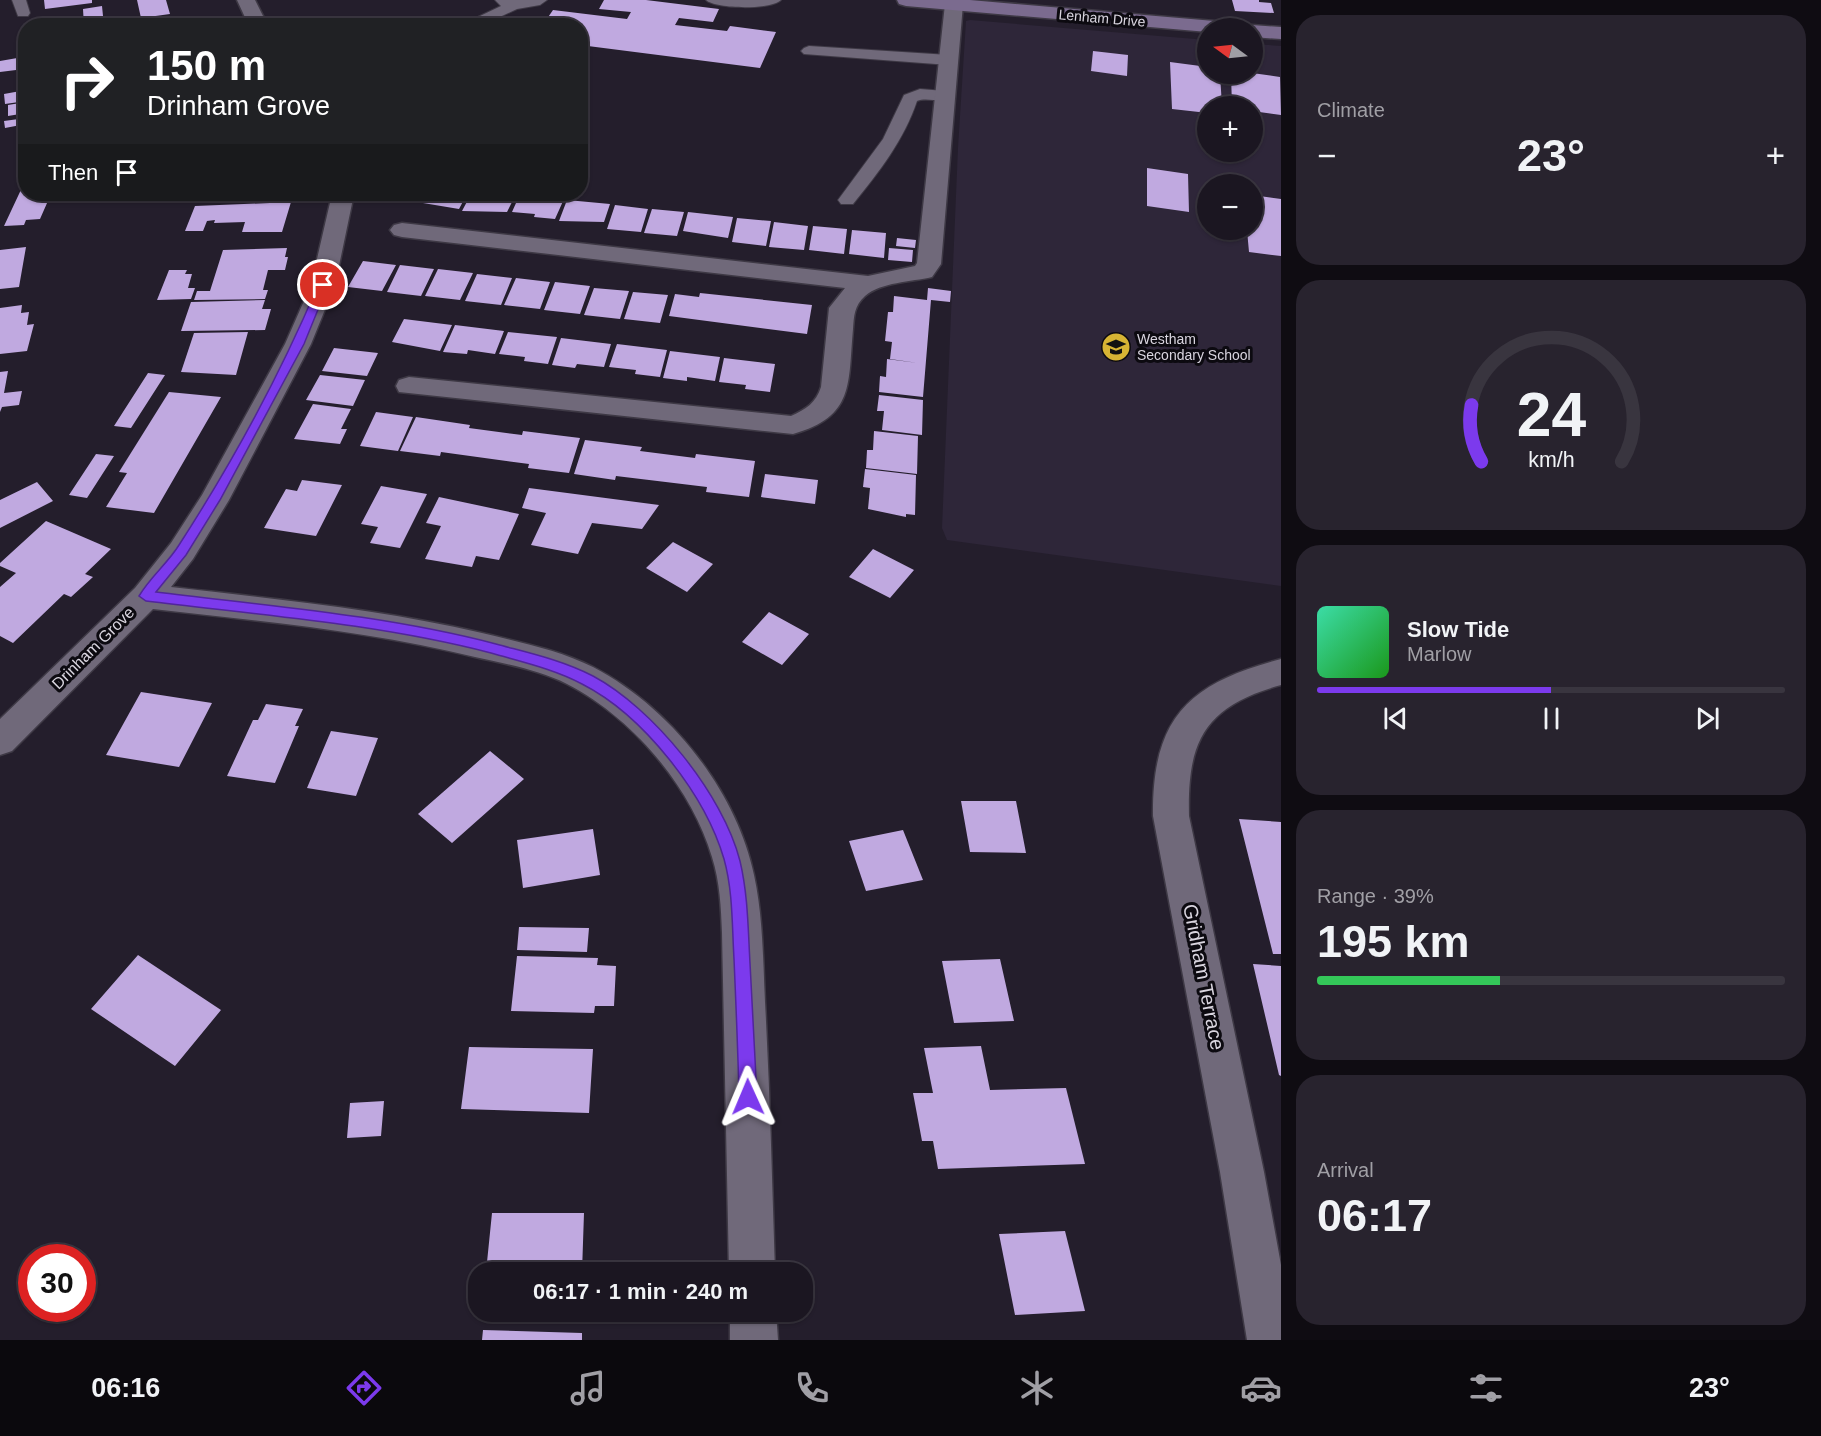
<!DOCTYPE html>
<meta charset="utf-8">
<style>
:root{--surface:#1b1621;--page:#28232e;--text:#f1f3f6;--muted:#a09fa5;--line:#39353f;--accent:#7c3aed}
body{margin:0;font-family:Helvetica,sans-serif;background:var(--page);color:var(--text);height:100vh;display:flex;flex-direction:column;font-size:22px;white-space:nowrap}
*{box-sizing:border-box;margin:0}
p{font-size:20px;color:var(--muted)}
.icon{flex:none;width:33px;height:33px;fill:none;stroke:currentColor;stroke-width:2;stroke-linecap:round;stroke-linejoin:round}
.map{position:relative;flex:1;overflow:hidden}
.side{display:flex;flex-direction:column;gap:15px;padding:15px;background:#0f0c12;width:540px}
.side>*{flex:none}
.hud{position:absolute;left:18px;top:18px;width:570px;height:183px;border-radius:24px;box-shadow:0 2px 4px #0004,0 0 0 2px var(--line);background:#202124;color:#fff;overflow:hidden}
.needle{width:39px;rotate:285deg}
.controls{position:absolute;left:1197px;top:18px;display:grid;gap:12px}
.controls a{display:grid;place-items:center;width:66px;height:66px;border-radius:50%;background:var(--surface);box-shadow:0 2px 4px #0004,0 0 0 2px var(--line);font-size:30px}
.speed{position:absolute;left:18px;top:1244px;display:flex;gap:12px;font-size:30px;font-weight:700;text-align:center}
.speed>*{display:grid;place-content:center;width:78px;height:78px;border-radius:50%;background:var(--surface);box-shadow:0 2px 4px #0004,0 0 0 2px var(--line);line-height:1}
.speed .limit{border:9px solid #d22;background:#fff;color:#111}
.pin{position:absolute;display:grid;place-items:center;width:51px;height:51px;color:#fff;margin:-26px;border:3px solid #fff;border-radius:50%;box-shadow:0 2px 6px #0007}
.me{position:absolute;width:66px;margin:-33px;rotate:359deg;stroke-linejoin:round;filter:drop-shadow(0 0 4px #0008)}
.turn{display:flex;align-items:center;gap:21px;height:126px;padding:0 30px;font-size:27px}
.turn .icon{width:78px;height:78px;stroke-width:2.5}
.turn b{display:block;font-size:42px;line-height:51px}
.then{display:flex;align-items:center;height:57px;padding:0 30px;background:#0003;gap:12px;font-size:22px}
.big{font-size:45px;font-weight:700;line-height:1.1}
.side .tile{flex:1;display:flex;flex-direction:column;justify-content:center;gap:9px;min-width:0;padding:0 21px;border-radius:24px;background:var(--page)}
.side .dial{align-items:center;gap:0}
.dial svg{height:156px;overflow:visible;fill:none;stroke:var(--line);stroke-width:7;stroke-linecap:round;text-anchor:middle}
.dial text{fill:var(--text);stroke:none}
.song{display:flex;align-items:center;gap:18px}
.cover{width:72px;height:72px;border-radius:9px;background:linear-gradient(135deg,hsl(160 70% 55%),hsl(120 70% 35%))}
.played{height:6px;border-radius:3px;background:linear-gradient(90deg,var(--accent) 50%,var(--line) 50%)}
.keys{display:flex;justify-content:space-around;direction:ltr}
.heat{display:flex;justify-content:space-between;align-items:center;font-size:33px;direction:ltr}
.charge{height:9px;border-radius:4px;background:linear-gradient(90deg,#34c759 39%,var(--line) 0)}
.trip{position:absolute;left:468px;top:1262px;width:345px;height:60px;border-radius:24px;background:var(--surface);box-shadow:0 2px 4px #0004,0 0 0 2px var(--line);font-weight:700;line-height:60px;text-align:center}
.dock{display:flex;height:96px;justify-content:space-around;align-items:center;background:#0b090d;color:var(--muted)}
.dock .icon{width:42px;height:42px}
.dock .on{color:var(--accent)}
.dock b{font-size:27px;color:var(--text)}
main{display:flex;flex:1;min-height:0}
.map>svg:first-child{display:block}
.built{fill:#2e2639;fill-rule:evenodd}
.building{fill:#c0a9e0}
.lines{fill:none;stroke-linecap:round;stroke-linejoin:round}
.lane-casing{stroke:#3e3945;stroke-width:2}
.street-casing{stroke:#3e3945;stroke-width:3}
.secondary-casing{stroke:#3e3945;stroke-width:3}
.lane{fill:#70697a;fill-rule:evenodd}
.street{fill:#70697a;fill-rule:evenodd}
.secondary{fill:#7b6b8f;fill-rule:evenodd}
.route{fill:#7c3aed;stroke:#51269a;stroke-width:1.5}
.labels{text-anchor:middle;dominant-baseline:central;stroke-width:6;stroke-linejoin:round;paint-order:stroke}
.far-street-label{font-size:14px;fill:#d9d5df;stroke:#0c0a10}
.far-poi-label{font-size:14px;fill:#d9d5df;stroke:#0c0a10;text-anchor:start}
.street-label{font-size:16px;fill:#d9d5df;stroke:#0c0a10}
.near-street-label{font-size:20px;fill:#d9d5df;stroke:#0c0a10}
</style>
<main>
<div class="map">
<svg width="1281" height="1340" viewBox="0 0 1281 1340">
<rect width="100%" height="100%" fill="#241e2c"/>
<path class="built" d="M970 20 1207 40 1208 74H1252L1253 44 1281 46V586L947 540 942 528 958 148 966 21ZM1208 106H1252V152H1208ZM1208 184H1252V230H1208Z"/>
<path class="building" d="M44 0H92V3L45 9Z
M137 0H166L170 14 141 18Z
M604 0H646L719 9 713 22 679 18 675 25 727 31 730 26 776 32 760 68 580 45V26H542L553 10 627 19 631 12 599 9Z
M1232 0H1259V2L1271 3 1274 13 1235 11Z
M102 6 104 26H84L83 9Z
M1093 51 1128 55 1127 76 1091 71Z
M23 57 24 69 0 72V61Z
M1170 62 1208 67V74H1220L1222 106H1208V113L1172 109Z
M1252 73 1280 77 1281 115 1252 111V106H1232L1231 74Z
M26 90V101L5 104 4 94Z
M26 102V113L8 116V105Z
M26 118V124L5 128 4 121Z
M1147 168 1188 174 1189 212 1147 206Z
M26 179V194H51L40 219 26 220 24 225 4 226Z
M253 194H303L301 201 291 202 282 232H242L245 222 214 223 215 220 207 221 203 231H185L195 206 270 203 250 202Z
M373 194H417L413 202 390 199 388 202 369 200Z
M421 194H467L459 209 417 202Z
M471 194H516L507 212 462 211Z
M520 194 564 199 555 219 534 217 535 214 512 212Z
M1252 195 1281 199V256L1249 252 1247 230H1252Z
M567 200 610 204 604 222 559 221Z
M615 205 648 209 641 232 607 229Z
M652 209 684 212 677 236 644 233Z
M688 212 733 217 728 238 683 231Z
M737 218 771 221 766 246 732 242Z
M774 222 808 226 804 250 769 247Z
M813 226 847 229 844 254 809 250Z
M852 230 886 233 884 258 849 254Z
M897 238 916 240 915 248 896 246Z
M26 247 19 287 0 289V250Z
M287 248 285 257H288L285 270H268L263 290H268L265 299 194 300 197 291H210L223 250Z
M889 248 913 250 912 262 888 260Z
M363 261 396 265 382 291 348 287Z
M400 265 434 269 421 296 387 292Z
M438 269 473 273 460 300 425 296Z
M169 270H187L185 274H192L188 288H195L191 299 157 300Z
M477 274 512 278 501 305 465 301Z
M516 278 550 282 540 309 504 305Z
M555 282 590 286 580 314 544 310Z
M594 288 629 291 620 319 584 315Z
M928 288 951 291 950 302 931 300 923 397 879 392 880 376 886 377 887 359 918 363 890 359 892 342 885 341 888 312H893L894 296 927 300Z
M633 292 668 295 660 323 624 319Z
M700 293 812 305 807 334 669 316 675 294 699 297Z
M265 300 262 309H271L265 330 181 331 191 302Z
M22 305 21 313 29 312 27 325 34 324 27 351 0 354V308Z
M404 319 452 325 440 351 392 342Z
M455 325 504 331 495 354 468 350 467 354 443 352Z
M248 332 236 375 181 372 194 333Z
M508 332 557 337 548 364 524 361 525 357 499 354Z
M561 338 611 344 604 367 577 364 575 368 552 365Z
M617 344 667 350 660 377 635 374 636 370 609 367Z
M334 348 378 353 367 376 322 371Z
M670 351 720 357 715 381 687 377V381L663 378Z
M724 358 775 364 770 392 745 389 746 385 719 382Z
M8 371 4 393 22 391 19 405 2 407 0 412V372Z
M148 373 165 375 131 428 114 426Z
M320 375 365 380 353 406 306 400Z
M169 392 221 397 154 513 106 507 127 473 119 472Z
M879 395 923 400 922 435 882 430 884 411H877Z
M313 404 351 409 341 429H347L340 444 294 439Z
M376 412 413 417 398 451 360 446Z
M416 417 470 425 469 428 522 435 523 431 580 438 569 473 528 468 529 464 441 452 440 456 400 451Z
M874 431 918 436 917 474 866 468 867 450H873Z
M585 440 642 447 640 451 695 458 696 454 755 461 749 497 706 492 707 487 616 476 615 480 574 474Z
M96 454 114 456 87 498 69 495Z
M865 469 916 475 915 515 906 514V517L868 509 870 488 863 487Z
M765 474 818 480 815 504 761 497Z
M302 480 342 485 316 536 264 528 286 489 297 491Z
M37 482 53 501 0 528V500Z
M381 486 427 494 400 548 370 543 378 527 361 524Z
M529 488 659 505 642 529 592 523 578 554 531 545 546 513 522 508Z
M439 497 519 514 499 560 476 556 472 567 425 559 441 526 426 523Z
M46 521 111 549 85 574 93 577 71 597 64 594 13 643 0 636V587L16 573 0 566V563Z
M673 542 713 564 687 592 646 568Z
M873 549 914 570 890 598 849 577Z
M769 612 809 634 782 665 742 642Z
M141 692 212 703 179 767 106 755Z
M266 704 303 709 295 726H299L275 783 227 776 253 720H258Z
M331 731 378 738 356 796 307 788Z
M490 751 524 779 452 843 418 814Z
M961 801H1016L1026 853 970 852Z
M1239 819 1281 822V954H1273Z
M593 829 600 875 523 888 517 840Z
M903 830 923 880 866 891 849 841Z
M519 927 589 928 587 952 517 950Z
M138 955 221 1010 175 1066 91 1009Z
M517 956 598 958 597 965 616 966 614 1006H595L594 1013 511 1011Z
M1000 959 1014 1021 954 1023 942 961Z
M1253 964 1281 966V1076L1279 1075Z
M981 1046 990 1090 1066 1088 1085 1164 938 1169 933 1141H922L913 1093H933L924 1048Z
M469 1047 593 1049 589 1113 461 1109Z
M384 1101 381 1136 347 1138 350 1103Z
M492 1213H584L582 1272H486Z
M1065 1231 1085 1311 1015 1315 999 1234Z
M483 1330 582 1333V1340H482Z"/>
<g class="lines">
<g class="lane-casing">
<path id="lane" d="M12 0H26L30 13 28 16H18Z
M495 0H547L540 5 517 9 480 26H459L501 6Z
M706 0H781C772 10 715 9 706 0Z
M809 46 949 55 957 60 949 65 804 54 801 51 804 48Z
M920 89 945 91 953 96C944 106 929 96 917 101 904 140 879 172 853 204H841L838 200 883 139 904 95Z"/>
</g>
<g class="street-casing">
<path id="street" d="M237 0H255L264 18 300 22 302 26H249Z
M947 0H961L963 4 941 264 932 277C911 282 881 282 865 296 854 306 854 316 853 329 848 383 855 417 793 434L399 392 396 386 399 380 409 377 791 416C806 409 816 403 821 387L829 308 845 288 402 237 394 235 390 230 394 225 402 223 868 276 915 266 917 263 945 4Z
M332 194H354L335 285 311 344 229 500 193 559 171 587C275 599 380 609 482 633 519 642 559 650 593 667 670 707 736 790 754 875 763 916 763 960 765 1002 770 1092 772 1182 775 1272H729L722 933C721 908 720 882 712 857 691 787 633 718 567 684 539 670 506 664 475 657 370 631 261 621 153 609L12 751 0 755V719L135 588 171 543 202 495 285 344 311 285Z
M1281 659V685C1205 706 1187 740 1189 816L1264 1172 1281 1265V1340H1247L1220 1172 1153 816C1152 717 1189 683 1281 659Z
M730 1311H776L778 1340H730Z"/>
</g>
<g class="secondary-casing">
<path id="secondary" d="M897 0H970L1226 22 1233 24 1236 28H1208V32L906 6 899 4Z
M1252 25 1281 27V39L1252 37V28H1244Z"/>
</g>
<use href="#lane" class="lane"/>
<use href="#street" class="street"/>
<use href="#secondary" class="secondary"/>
</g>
<path class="route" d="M323 282 328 285 304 344 220 500 186 555 156 592C269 606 385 615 496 644 529 653 562 660 593 676 653 708 723 794 740 861 748 895 748 928 750 963 752 1008 755 1052 757 1097L754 1103 748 1106 742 1103 739 1097C738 1051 736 1005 734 959 732 926 733 891 724 859 705 794 643 715 582 684 554 669 522 662 491 653 379 624 261 615 146 601L139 596C150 577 168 563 179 545 232 463 280 375 318 285Z"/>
<defs>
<g id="school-disc" transform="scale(1.5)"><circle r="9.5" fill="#d7b434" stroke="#0c0a10"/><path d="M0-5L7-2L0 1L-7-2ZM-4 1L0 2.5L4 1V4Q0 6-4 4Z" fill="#111"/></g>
</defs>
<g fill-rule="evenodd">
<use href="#school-disc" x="1116" y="347"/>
</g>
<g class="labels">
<g class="far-street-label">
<text transform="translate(1102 18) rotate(5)">Lenham Drive</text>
</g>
<g class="far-poi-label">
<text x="1137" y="339">Westham<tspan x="1137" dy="16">Secondary School</tspan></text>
</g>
<g class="street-label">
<text transform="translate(93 648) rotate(-45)">Drinham Grove</text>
</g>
<g class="near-street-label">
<text transform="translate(1204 977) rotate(79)">Gridham Terrace</text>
</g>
</g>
</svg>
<div class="controls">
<a><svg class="needle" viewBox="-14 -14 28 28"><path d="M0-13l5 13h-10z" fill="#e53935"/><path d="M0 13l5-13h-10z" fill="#a09fa5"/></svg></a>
<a>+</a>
<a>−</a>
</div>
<div class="speed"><div class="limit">30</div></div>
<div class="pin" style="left:323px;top:285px;background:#d93025"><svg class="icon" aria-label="arrive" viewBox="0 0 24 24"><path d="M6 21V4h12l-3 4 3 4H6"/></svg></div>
<svg class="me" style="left:748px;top:1097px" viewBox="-20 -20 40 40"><path d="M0-17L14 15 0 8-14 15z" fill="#7c3aed" stroke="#fff" stroke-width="4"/></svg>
<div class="trip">06:17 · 1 min · 240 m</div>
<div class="hud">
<div class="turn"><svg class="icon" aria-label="right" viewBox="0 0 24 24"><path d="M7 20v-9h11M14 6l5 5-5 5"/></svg><div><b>150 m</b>Drinham Grove</div></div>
<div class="then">Then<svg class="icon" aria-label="arrive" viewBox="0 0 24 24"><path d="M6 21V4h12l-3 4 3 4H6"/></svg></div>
</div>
</div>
<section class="side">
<div class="tile"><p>Climate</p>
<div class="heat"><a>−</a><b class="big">23°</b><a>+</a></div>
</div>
<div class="tile dial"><svg viewBox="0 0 100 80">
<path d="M14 69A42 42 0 1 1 86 69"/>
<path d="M14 69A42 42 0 0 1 9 40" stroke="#7c3aed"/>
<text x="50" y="56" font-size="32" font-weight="700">24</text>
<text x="50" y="72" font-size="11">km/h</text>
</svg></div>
<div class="tile">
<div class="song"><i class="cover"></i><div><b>Slow Tide</b><p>Marlow</p></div></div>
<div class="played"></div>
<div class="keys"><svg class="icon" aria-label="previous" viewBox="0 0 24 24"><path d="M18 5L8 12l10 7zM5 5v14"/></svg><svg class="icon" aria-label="pause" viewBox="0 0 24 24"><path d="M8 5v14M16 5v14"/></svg><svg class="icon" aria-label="next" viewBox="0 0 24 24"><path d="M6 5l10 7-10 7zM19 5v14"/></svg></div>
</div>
<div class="tile"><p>Range · 39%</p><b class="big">195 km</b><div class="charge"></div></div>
<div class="tile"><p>Arrival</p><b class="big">06:17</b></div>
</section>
</main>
<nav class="dock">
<b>06:16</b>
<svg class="icon on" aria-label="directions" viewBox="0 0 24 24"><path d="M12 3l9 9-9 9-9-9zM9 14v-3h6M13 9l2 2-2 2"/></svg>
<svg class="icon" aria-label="music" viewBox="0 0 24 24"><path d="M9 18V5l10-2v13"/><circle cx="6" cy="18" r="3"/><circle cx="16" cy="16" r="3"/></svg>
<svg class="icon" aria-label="phone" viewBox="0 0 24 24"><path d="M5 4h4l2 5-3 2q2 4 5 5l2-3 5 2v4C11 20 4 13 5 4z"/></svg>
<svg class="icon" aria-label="climate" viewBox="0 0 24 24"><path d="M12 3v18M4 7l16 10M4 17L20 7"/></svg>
<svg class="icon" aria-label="car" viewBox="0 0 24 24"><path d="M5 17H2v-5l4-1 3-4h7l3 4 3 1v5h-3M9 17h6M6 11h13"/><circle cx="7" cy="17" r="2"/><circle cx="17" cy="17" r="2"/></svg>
<svg class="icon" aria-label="filters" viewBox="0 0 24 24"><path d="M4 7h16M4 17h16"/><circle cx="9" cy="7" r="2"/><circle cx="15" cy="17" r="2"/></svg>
<b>23°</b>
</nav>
